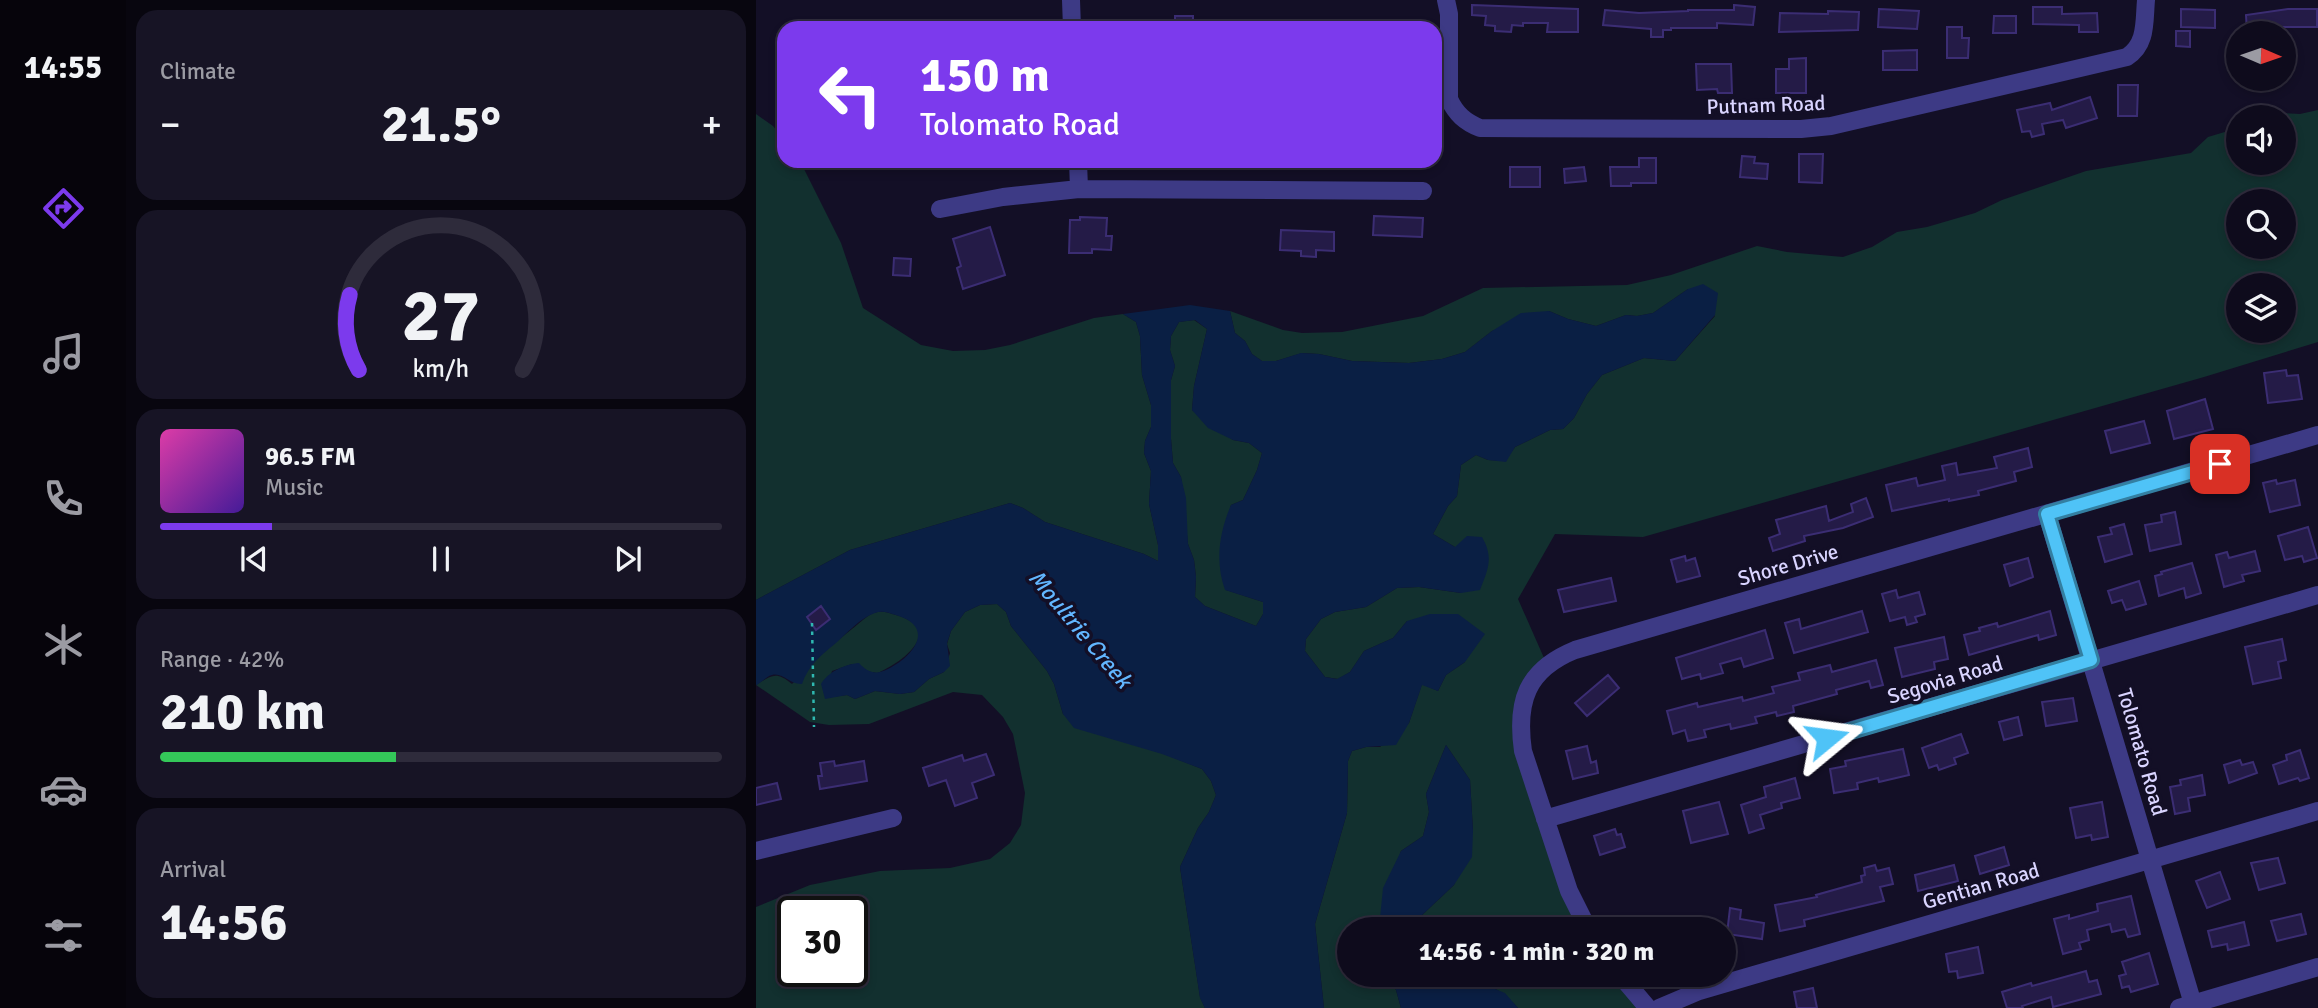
<!DOCTYPE html>
<meta charset="utf-8">
<style>
:root{--surface:#0e0b1c;--page:#171425;--text:#f1f3f6;--muted:#9b9ba3;--line:#2e2b3b;--accent:#7c3aed}
body{margin:0;font-family:Signika,sans-serif;background:var(--page);color:var(--text);height:100vh;display:flex;flex-direction:column;font-size:26px;white-space:nowrap}
*{box-sizing:border-box;margin:0}
p{font-size:23px;color:var(--muted)}
.icon{flex:none;width:38px;height:38px;fill:none;stroke:currentColor;stroke-width:2;stroke-linecap:round;stroke-linejoin:round}
.map{position:relative;flex:1;overflow:hidden}
.panel{display:flex;flex-direction:column;gap:10px;padding:10px;background:#08060f;width:630px}
.panel>*{flex:none}
.guide{position:absolute;left:21px;top:21px;width:665px;height:147px;border-radius:21px;box-shadow:0 4px 10px #0003,0 0 0 2px var(--line);background:#7c3aed;color:#fff;overflow:hidden}
.needle{width:46px;rotate:92deg}
.tools{position:absolute;left:1470px;top:21px;display:grid;gap:14px}
.tools a{display:grid;place-items:center;width:70px;height:70px;border-radius:50%;background:var(--surface);box-shadow:0 4px 10px #0003,0 0 0 2px var(--line);font-size:35px}
.speed{position:absolute;left:21px;top:896px;display:flex;gap:14px;font-size:35px;font-weight:700;text-align:center}
.speed>*{display:grid;place-content:center;width:91px;height:91px;border-radius:50%;background:var(--surface);box-shadow:0 4px 10px #0003,0 0 0 2px var(--line);line-height:1}
.speed .limit{border:4px solid #111;border-radius:10px;background:#fff;color:#111}
.pin{position:absolute;display:grid;place-items:center;width:60px;height:60px;color:#fff;margin:-30px;border-radius:14px;box-shadow:0 4px 10px #0006}
.me{position:absolute;width:77px;margin:-38px;rotate:74deg;stroke-linejoin:round;filter:drop-shadow(0 0 5px #0008)}
.turn{display:flex;align-items:center;gap:24px;height:147px;padding:0 28px;font-size:32px}
.turn .icon{width:91px;height:91px;stroke-width:2.5}
.turn b{display:block;font-size:49px;line-height:60px}
.big{font-size:52px;font-weight:700;line-height:1.1}
.panel .tile{flex:1;display:flex;flex-direction:column;justify-content:center;gap:10px;min-width:0;padding:0 24px;border-radius:21px;background:var(--page)}
.panel .dial{align-items:center;gap:0}
.dial svg{height:182px;overflow:visible;fill:none;stroke:var(--line);stroke-width:7;stroke-linecap:round;text-anchor:middle}
.dial text{fill:var(--text);stroke:none}
.song{display:flex;align-items:center;gap:21px}
.cover{width:84px;height:84px;border-radius:10px;background:linear-gradient(135deg,hsl(320 70% 55%),hsl(260 70% 35%))}
.played{height:7px;border-radius:4px;background:linear-gradient(90deg,var(--accent) 20%,var(--line) 20%)}
.keys{display:flex;justify-content:space-around;direction:ltr}
.heat{display:flex;justify-content:space-between;align-items:center;font-size:38px;direction:ltr}
.charge{height:10px;border-radius:5px;background:linear-gradient(90deg,#34c759 42%,var(--line) 0)}
.trip{position:absolute;left:581px;top:917px;width:399px;height:70px;border-radius:35px;background:var(--surface);box-shadow:0 4px 10px #0003,0 0 0 2px var(--line);font-weight:700;line-height:70px;text-align:center}
main{display:flex;flex:1;min-height:0}
.tabs{display:flex;flex-direction:column;width:126px;justify-content:space-around;align-items:center;background:#06040b;color:var(--muted)}
.tabs .icon{width:49px;height:49px}
.tabs .active{color:var(--accent)}
.tabs b{font-size:32px;color:var(--text)}
.map>svg:first-child{display:block}
.green{fill:#12302f;fill-rule:evenodd}
.water{fill:#0a1f44;fill-rule:evenodd}
.building{fill:#241b47;stroke:#3b2d73;stroke-width:2}
.lines{fill:none;stroke-linecap:round;stroke-linejoin:round}
.path{stroke:#2fb8b0;stroke-width:2.5;stroke-dasharray:3.5 5;stroke-linecap:butt}
.minor{stroke:#3d3a85;stroke-width:18}
.route-casing{stroke:#337fa1;stroke-width:18}
.route{stroke:#4fc3f7;stroke-width:12}
.labels{text-anchor:middle;dominant-baseline:central;stroke-width:7;stroke-linejoin:round;paint-order:stroke}
.street-label{font-size:21px;fill:#d9d4ff;stroke:#130f26}
.water-label{font-size:23px;font-style:italic;fill:#62b6ff;stroke:#130f26}
</style>
<main>
<nav class="tabs">
<b>14:55</b>
<svg class="icon active" aria-label="directions" viewBox="0 0 24 24"><path d="M12 3l9 9-9 9-9-9zM9 14v-3h6M13 9l2 2-2 2"/></svg>
<svg class="icon" aria-label="music" viewBox="0 0 24 24"><path d="M9 18V5l10-2v13"/><circle cx="6" cy="18" r="3"/><circle cx="16" cy="16" r="3"/></svg>
<svg class="icon" aria-label="phone" viewBox="0 0 24 24"><path d="M5 4h4l2 5-3 2q2 4 5 5l2-3 5 2v4C11 20 4 13 5 4z"/></svg>
<svg class="icon" aria-label="climate" viewBox="0 0 24 24"><path d="M12 3v18M4 7l16 10M4 17L20 7"/></svg>
<svg class="icon" aria-label="car" viewBox="0 0 24 24"><path d="M5 17H2v-5l4-1 3-4h7l3 4 3 1v5h-3M9 17h6M6 11h13"/><circle cx="7" cy="17" r="2"/><circle cx="17" cy="17" r="2"/></svg>
<svg class="icon" aria-label="filters" viewBox="0 0 24 24"><path d="M4 7h16M4 17h16"/><circle cx="9" cy="7" r="2"/><circle cx="15" cy="17" r="2"/></svg>
</nav>
<section class="panel">
<div class="tile"><p>Climate</p>
<div class="heat"><a>−</a><b class="big">21.5°</b><a>+</a></div>
</div>
<div class="tile dial"><svg viewBox="0 0 100 80">
<path d="M14 69A42 42 0 1 1 86 69"/>
<path d="M14 69A42 42 0 0 1 10 36" stroke="#7c3aed"/>
<text x="50" y="56" font-size="32" font-weight="700">27</text>
<text x="50" y="72" font-size="11">km/h</text>
</svg></div>
<div class="tile">
<div class="song"><i class="cover"></i><div><b>96.5 FM</b><p>Music</p></div></div>
<div class="played"></div>
<div class="keys"><svg class="icon" aria-label="previous" viewBox="0 0 24 24"><path d="M18 5L8 12l10 7zM5 5v14"/></svg><svg class="icon" aria-label="pause" viewBox="0 0 24 24"><path d="M8 5v14M16 5v14"/></svg><svg class="icon" aria-label="next" viewBox="0 0 24 24"><path d="M6 5l10 7-10 7zM19 5v14"/></svg></div>
</div>
<div class="tile"><p>Range · 42%</p><b class="big">210 km</b><div class="charge"></div></div>
<div class="tile"><p>Arrival</p><b class="big">14:56</b></div>
</section>
<div class="map">
<svg width="1562" height="1008" viewBox="0 0 1562 1008">
<rect width="100%" height="100%" fill="#130f26"/>
<path class="green" d="M1562 110V342L1448 377 887 537 799 534 762 599 788 658 758 718 825 929H664L665 916 698 885 717 831 714 780 690 745 670 794 673 812 667 836 645 851 624 918 625 929H593V975H631L640 990 645 1008H568L559 924 591 813 592 761 596 751 610 747H624L653 723 666 684 682 691 690 675 709 662 651 621 637 638 608 651 594 672 582 679 569 677 549 651 550 639 565 619 579 612 610 607 641 588 663 587 705 593 699 547 677 534 692 506 701 496 705 465 720 455 732 460 749 461 759 447 794 430 807 429 818 418 831 394 846 375 888 358 919 361 959 316 932 289 897 313 881 316 870 315 840 326 812 319 793 311 736 331 709 352 686 359 653 363 596 361 563 354 546 353 520 361H506L496 354 489 341 479 333 474 311 527 330 546 333 586 332 667 316 727 288 871 285 915 275 1001 246 1031 252 1087 257 1116 247 1141 232 1171 227 1219 213 1246 200 1330 171 1435 153 1452 137 1482 128V163H1528V117H1504L1509 112 1544 114ZM1482 201H1528V247H1482ZM1482 285H1528V331H1482Z
M0 114 17 126 28 139V161H44L85 243 107 308 165 345 197 351 229 350 254 345 338 318 367 314 380 322 384 336 386 375 395 405V427L389 441 388 453 395 471 393 504 402 545V561L388 554 289 522 267 508 254 503 94 550 0 600Z
M438 320 451 329 438 386 436 410 477 440 493 443 506 453 501 470 487 500 475 505C467 537 458 558 470 590L507 602V614L500 626 449 606 439 597 440 577 438 560 432 544 425 477 417 463 415 439V380L419 366 414 350 415 336 423 322Z
M241 604 250 612 255 626 291 671 298 684 307 714 446 769 455 781 460 795 453 812 442 828 424 867 444 997 449 1008H0V907L54 885 124 871 194 868 234 859 254 843 265 825 269 793 257 734 247 717 226 695 197 692 113 724 73 725 54 722 0 685C16 675 20 671 36 684 47 674 56 663 67 653 76 645 86 637 96 629 103 624 110 616 118 613 126 610 133 613 140 615 189 629 148 662 121 673L110 671 96 664 76 671 69 698 91 695 99 699 119 691 144 694 158 692 173 679 188 672 194 653 191 644 195 631 209 612 224 605ZM37 912H96V971H37Z
M690 975H860L886 1008H762C752 997 743 988 728 985 710 981 707 990 690 975Z"/>
<path class="water" d="M947 284 962 293 959 315 919 361 888 358 846 375 831 394 818 418 807 429 794 430 759 447 750 462 732 460 720 455 705 465 701 496 692 506 677 534 699 547 711 536 726 537C738 558 732 569 724 590L705 593 663 587 641 588 610 607 579 612 565 619 550 639 549 651 569 677 581 679 594 672 608 651 637 638 651 621 674 614H702L729 634 709 662 690 675 682 691 666 685 653 723 640 745 610 747 596 751 592 761 591 813 559 924 568 1008H449L444 998 424 867 442 828 453 812 460 795 455 781 446 769 406 754 318 728 307 714 298 684 291 671 255 626 250 612 241 604 224 605 209 612 195 631 191 643 194 666 188 672 173 679 158 692 144 694 119 691 99 699 91 695 69 699 65 684C72 672 89 664 103 663 112 673 120 675 132 669 158 656 180 627 140 615 133 613 126 610 119 613 104 618 91 633 80 643 65 655 52 666 46 684 34 685 27 672 16 675 11 676 5 683 0 685V600L94 550 254 503 267 508 289 522 388 554 402 561V545L393 504 395 471 388 453 389 441 395 427V405L386 375 384 336 380 322 367 314 434 305 474 311 479 333 489 341 496 354 506 361H520L545 353 563 354 596 361 653 363 686 359 709 352 736 331 765 313 793 311 812 319 840 326 870 315 881 316 897 313 932 289ZM439 320 451 329 438 386 436 410 452 428 477 440 493 443 506 453 501 470 487 500 475 505C463 533 459 562 469 590L507 602V614L500 626 449 606 439 597 440 577 438 560 432 544 430 498 425 477 417 463 415 439V380L419 366 414 350 415 336 423 322Z
M690 745 714 780 717 831 716 857 698 885 665 916 664 929H625L624 918 627 888 645 851 667 836 673 812 670 794Z
M631 975H690L707 986 727 984 749 993 762 1008H645L640 990Z"/>
<path class="building" d="M716 5 822 9V32H791L792 23H767V26L756 25 755 32 739 31V26L729 25 730 16 716 15Z
M978 5 999 7 997 25 961 23V28H915V30H907V37H895V29L847 25 849 10 883 13 932 11V10H978Z
M1277 7H1306V14L1341 13 1342 32H1323V25L1277 24Z
M1123 9 1163 11 1161 29 1122 27Z
M1425 9 1459 10V28L1425 27Z
M1532 9H1561V27H1515L1516 33H1491L1490 15Z
M1072 11 1103 12 1102 30 1023 32 1024 13 1072 14Z
M419 16H437V28H419Z
M1238 16H1260V33H1237Z
M1191 27H1206V38H1213L1212 58H1191Z
M1420 31H1434V47L1420 46Z
M1161 50V70H1127V51Z
M1050 58V93H1020V69H1033V59Z
M940 64H975L976 93H962L961 89 941 90Z
M1362 85H1382L1381 116H1362Z
M1334 97 1341 118 1310 128 1307 120 1286 124 1288 134 1276 137 1274 131 1266 132 1261 110 1294 103 1296 110Z
M1043 154H1067L1066 183 1043 182Z
M986 156 999 157 998 163 1012 164 1011 179 984 177Z
M883 158H900V183H875V186H855L854 167H883Z
M754 167H784V187H754Z
M828 167 830 181 809 183 808 169Z
M618 216 667 218 666 237 617 235Z
M324 217 351 218 350 236H356L355 250 336 249V253H313L314 220H324Z
M234 227 249 275 207 289 201 268 205 266 197 239Z
M525 230 578 232V251L560 250V257L545 256V251L524 250Z
M138 258 155 259 154 276 137 275Z
M1530 370 1531 376 1542 375 1546 399 1512 403 1508 373Z
M1449 399 1457 429 1418 439 1411 411Z
M1388 421 1394 443 1355 453 1349 431Z
M1272 448 1276 467 1258 472 1260 481 1222 491 1223 495 1193 501V499L1136 511 1130 485 1160 478 1162 486 1189 480 1186 466 1200 463 1202 475 1241 468 1238 457Z
M1520 480 1521 484 1539 480 1544 505 1514 512 1507 483Z
M1110 498 1117 517 1087 528 1048 536 1049 541 1017 551 1013 538 1024 534 1020 520 1070 506 1073 521 1097 512 1095 504Z
M1419 512 1425 544 1394 551 1389 525 1406 522 1405 515Z
M1368 524 1376 554 1349 562 1342 537 1356 534 1354 528Z
M1552 527 1561 558 1548 562 1546 556 1529 560 1522 536Z
M1499 551 1504 571 1486 575 1488 581 1468 587 1460 555 1471 552 1473 558Z
M929 556 930 561 939 558 944 576 921 582 915 560Z
M1272 558 1277 577 1254 586 1248 565Z
M1436 563 1445 593 1430 598 1428 588 1403 596 1399 576 1406 574 1405 572Z
M855 578 860 601 808 612 802 590Z
M1383 581 1390 604 1370 610 1366 600 1356 603 1352 591Z
M1140 590 1142 598 1163 592 1169 614 1159 617 1161 622 1151 625 1149 617 1134 621 1126 594Z
M65 606 74 619 60 630 51 617Z
M1106 611 1112 632 1038 653 1029 623 1043 619 1045 629Z
M1294 611 1300 635 1283 640 1282 635 1213 655 1208 635 1224 631 1223 628 1241 623 1242 627Z
M1009 630 1017 658 988 667 985 658 964 664 967 673 945 679 944 674 926 679 920 658Z
M1188 637 1192 659 1178 662 1179 669 1146 677 1139 648Z
M1526 639 1530 660 1522 662 1525 678 1497 684 1489 647Z
M1120 660 1127 685 1115 688 1113 681 1080 690 1081 694 1037 706 1038 712 1021 716 1020 712 999 717 1001 723 975 729 974 724 948 730 950 737 932 741 929 730 917 734 911 711 941 703 942 707 986 697 987 701 1018 693 1016 687 1044 680 1042 673 1074 665 1076 672Z
M852 675 863 688 831 716 819 703Z
M1317 698 1321 721 1290 726 1286 702Z
M1262 717 1266 735 1248 740 1243 722Z
M1205 734 1212 753 1198 758 1200 764 1183 770 1181 765 1173 768 1166 748Z
M831 746 835 763 840 761 842 773 817 779 810 751Z
M1147 749 1153 775 1123 782 1122 778 1101 783 1102 789 1078 793 1074 769 1090 766 1089 761Z
M1544 750 1553 778 1544 781 1542 778 1523 784 1517 765 1531 760 1530 755Z
M230 754 238 775 216 783 221 798 199 806 190 780 173 786 167 768 206 755 208 761Z
M1484 760 1486 765 1497 762 1501 773 1473 783 1468 765Z
M78 761 79 766 108 761 111 781 64 789 62 776H66L64 763Z
M1446 775 1449 795 1432 798 1434 811 1419 814 1414 787 1425 785 1424 780Z
M1039 778 1044 798 1025 803 1026 808 1004 815 1008 828 993 833 985 805 1010 797 1008 787Z
M21 783 25 799 0 805V788Z
M963 802 972 834 935 843 927 811Z
M1346 802 1352 837 1336 840 1335 835 1320 838 1314 808Z
M859 829 861 835 865 834 869 847 844 855 838 836Z
M1248 847 1253 865 1224 874 1219 856Z
M1522 858 1529 883 1503 890 1495 863Z
M1119 865 1121 871 1133 868 1137 884 1124 887 1128 901 1048 920 1049 926 1024 931 1019 905 1061 897 1060 895 1106 882 1105 876 1109 875 1108 868Z
M1198 865 1202 881 1162 891 1159 875Z
M1464 872 1474 899 1451 908 1440 881Z
M1375 896 1384 934 1372 937 1369 929 1356 932 1354 924 1331 930 1333 940 1323 943 1325 949 1307 954 1298 919 1313 915V919L1342 911 1341 904Z
M974 908 985 910 984 919 1008 923 1006 939 971 934Z
M1545 914 1550 934 1521 941 1515 921Z
M930 918 934 929H901L900 927Z
M1488 922 1493 945 1472 950 1471 944 1456 947 1452 931Z
M1222 947 1227 973 1202 978 1201 971 1193 972 1190 954Z
M1393 953 1402 984 1375 992 1373 986 1366 988 1363 976 1370 974 1366 962Z
M1330 971 1333 982 1341 980 1345 994 1297 1007 1295 997 1266 1006 1267 1008H1251L1246 992 1275 983 1276 986Z
M1057 988 1061 1008H1041L1038 992Z"/>
<g class="lines">
<path class="path" d="M56 623 58 727"/>
<path class="minor" d="M315 0 316 28
M690 0 693 14V99C700 114 709 122 724 128L1045 129 1075 126 1371 57C1391 44 1388 22 1390 0
M322 161 323 189
M184 209 247 197 323 189 667 191
M1291 514 1437 1004
M789 819 1562 595
M0 851 137 818
M832 929 813 891 767 751C760 702 770 670 819 650L1562 435
M864 975 892 1008
M903 1008 943 991 1562 811
M1423 1008 1562 967"/>
</g>
<g class="lines">
<g class="route-casing">
<path id="route" d="M1071 738 1335 660 1291 514 1464 464"/>
</g>
<use href="#route" class="route"/>
</g>
<g class="labels">
<g class="street-label">
<text transform="translate(1010 105) rotate(-2)">Putnam Road</text>
<text transform="translate(1032 565) rotate(-16)">Shore Drive</text>
<text transform="translate(1189 680) rotate(-17)">Segovia Road</text>
<text transform="translate(1386 752) rotate(74)">Tolomato Road</text>
<text transform="translate(1225 886) rotate(-16)">Gentian Road</text>
</g>
<g class="water-label">
<text transform="translate(324 629) rotate(50)">Moultrie Creek</text>
</g>
</g>
</svg>
<div class="tools">
<a><svg class="needle" viewBox="-14 -14 28 28"><path d="M0-13l5 13h-10z" fill="#e53935"/><path d="M0 13l5-13h-10z" fill="#9b9ba3"/></svg></a>
<a><svg class="icon" aria-label="sound" viewBox="0 0 24 24"><path d="M4 9h4l5-4v14l-5-4H4zM17 9q2 3 0 6"/></svg></a>
<a><svg class="icon" aria-label="search" viewBox="0 0 24 24"><circle cx="10" cy="10" r="6"/><path d="M15 15l6 6"/></svg></a>
<a><svg class="icon" aria-label="layers" viewBox="0 0 24 24"><path d="M12 4l9 5-9 5-9-5zM3 14l9 5 9-5"/></svg></a>
</div>
<div class="speed"><div class="limit">30</div></div>
<div class="pin" style="left:1464px;top:464px;background:#d93025"><svg class="icon" aria-label="arrive" viewBox="0 0 24 24"><path d="M6 21V4h12l-3 4 3 4H6"/></svg></div>
<svg class="me" style="left:1071px;top:738px" viewBox="-20 -20 40 40"><path d="M0-17L14 15 0 8-14 15z" fill="#4fc3f7" stroke="#fff" stroke-width="4"/></svg>
<div class="trip">14:56 · 1 min · 320 m</div>
<div class="guide">
<div class="turn"><svg class="icon" aria-label="left" viewBox="0 0 24 24"><path d="M17 20v-9H6M10 6l-5 5 5 5"/></svg><div><b>150 m</b>Tolomato Road</div></div>
</div>
</div>
</main>
